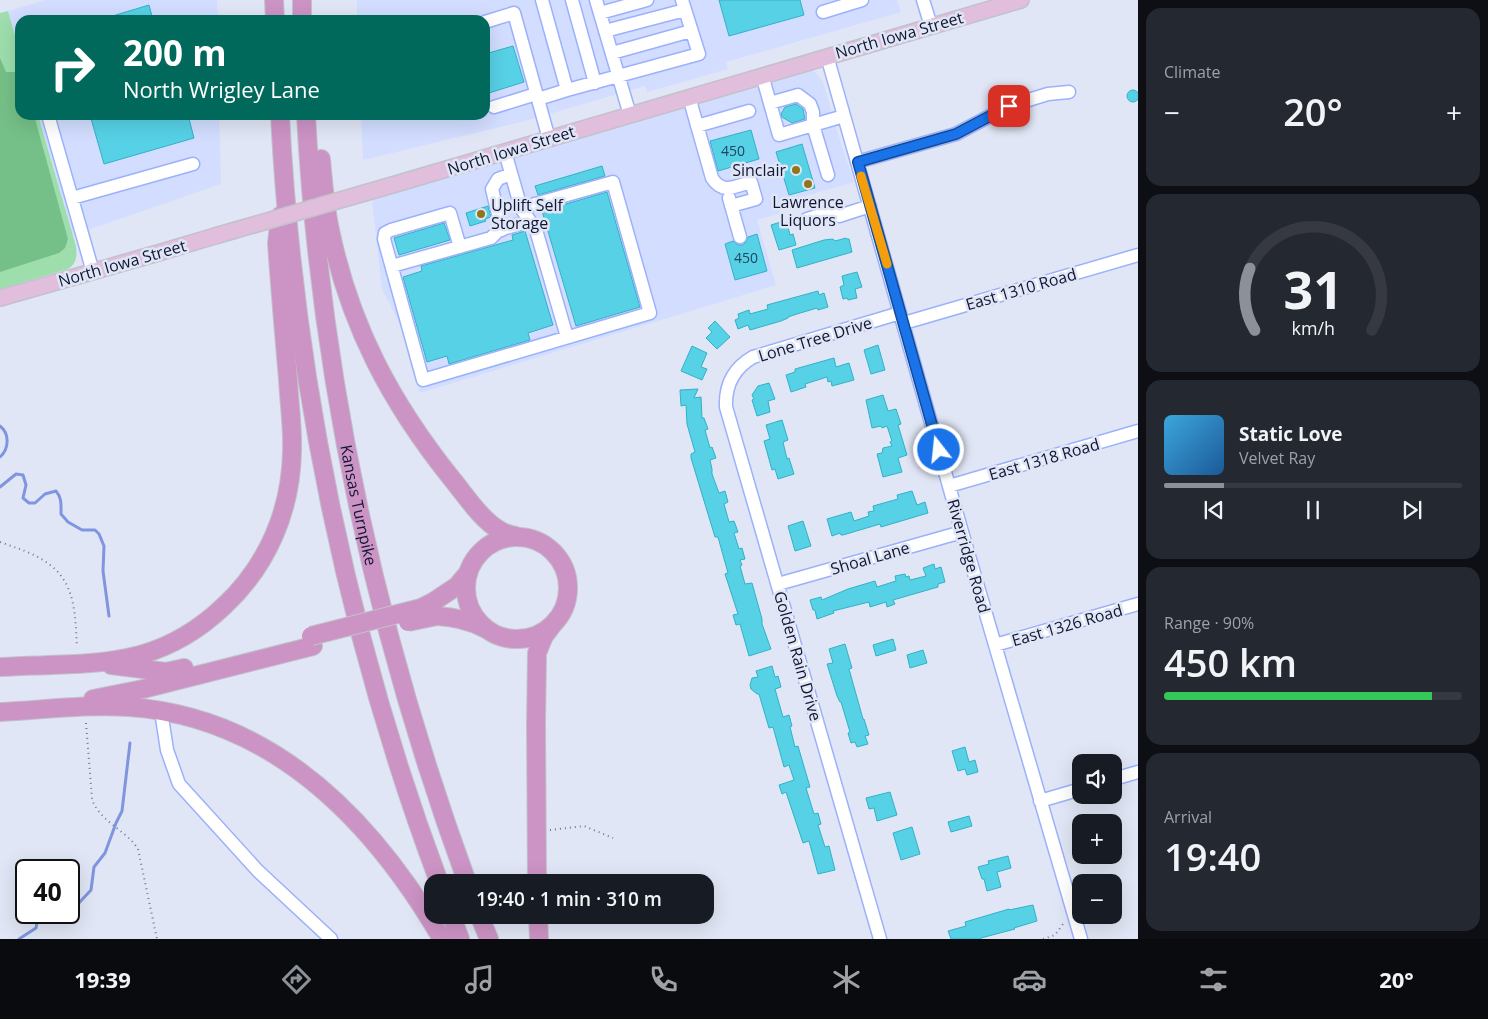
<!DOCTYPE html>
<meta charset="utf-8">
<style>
:root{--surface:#171b24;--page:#242831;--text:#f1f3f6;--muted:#9ea1a6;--line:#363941;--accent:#8c9099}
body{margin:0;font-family:"Open Sans",sans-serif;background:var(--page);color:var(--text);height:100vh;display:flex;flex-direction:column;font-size:19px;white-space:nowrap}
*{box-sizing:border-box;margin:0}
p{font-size:16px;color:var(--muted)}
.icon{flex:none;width:28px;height:28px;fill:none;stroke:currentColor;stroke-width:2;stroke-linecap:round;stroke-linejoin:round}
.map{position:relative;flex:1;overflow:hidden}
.details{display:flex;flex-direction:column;gap:8px;padding:8px;background:#0d0f14;width:350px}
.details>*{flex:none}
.hud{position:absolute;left:15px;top:15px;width:475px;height:105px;border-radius:15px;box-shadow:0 5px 20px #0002;background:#00695c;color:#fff;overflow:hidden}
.fabs{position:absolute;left:1072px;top:754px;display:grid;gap:10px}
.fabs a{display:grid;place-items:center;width:50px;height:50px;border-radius:10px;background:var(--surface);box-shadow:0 5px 20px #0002;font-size:25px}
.speed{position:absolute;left:15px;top:859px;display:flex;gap:10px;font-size:25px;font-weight:700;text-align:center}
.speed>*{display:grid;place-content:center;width:65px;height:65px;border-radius:50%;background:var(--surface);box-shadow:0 5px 20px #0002;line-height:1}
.speed .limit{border:2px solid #111;border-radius:8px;background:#fff;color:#111}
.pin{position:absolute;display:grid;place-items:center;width:42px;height:42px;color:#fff;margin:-21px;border-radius:10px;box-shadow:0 2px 8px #0006}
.me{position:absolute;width:55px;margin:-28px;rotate:344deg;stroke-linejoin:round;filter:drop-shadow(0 0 4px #0008)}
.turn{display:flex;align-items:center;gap:18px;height:105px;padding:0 25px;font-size:22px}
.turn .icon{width:65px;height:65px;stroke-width:2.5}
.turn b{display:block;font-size:35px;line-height:42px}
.big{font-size:38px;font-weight:600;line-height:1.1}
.details .tile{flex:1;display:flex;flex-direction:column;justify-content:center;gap:8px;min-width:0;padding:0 18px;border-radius:15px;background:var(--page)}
.details .dial{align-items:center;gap:0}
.dial svg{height:130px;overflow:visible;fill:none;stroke:var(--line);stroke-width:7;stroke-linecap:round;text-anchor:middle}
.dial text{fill:var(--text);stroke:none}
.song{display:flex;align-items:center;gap:15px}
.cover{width:60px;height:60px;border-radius:8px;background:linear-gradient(135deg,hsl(200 70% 55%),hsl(210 70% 35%))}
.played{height:5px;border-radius:2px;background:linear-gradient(90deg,var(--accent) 20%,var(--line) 20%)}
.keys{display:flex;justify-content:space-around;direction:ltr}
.heat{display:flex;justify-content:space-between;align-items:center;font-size:28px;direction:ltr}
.charge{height:8px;border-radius:4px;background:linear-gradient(90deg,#34c759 90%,var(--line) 0)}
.trip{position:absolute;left:424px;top:874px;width:290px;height:50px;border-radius:15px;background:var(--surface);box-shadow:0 5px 20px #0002;font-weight:600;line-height:50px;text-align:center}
.tabs{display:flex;height:80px;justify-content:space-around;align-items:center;background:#090b0e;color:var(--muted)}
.tabs .icon{width:35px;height:35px}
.tabs .on{color:var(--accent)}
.tabs b{font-size:22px;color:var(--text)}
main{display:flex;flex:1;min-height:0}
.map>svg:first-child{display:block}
.built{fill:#d2ddff}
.green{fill:#9ddeac}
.forest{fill:#75c088}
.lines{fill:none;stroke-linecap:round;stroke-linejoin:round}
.stream{stroke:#8095df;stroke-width:3}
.building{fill:#57d1e6;stroke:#32b1c5}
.minor-casing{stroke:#9bb1fb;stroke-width:15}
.major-casing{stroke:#c1c2ca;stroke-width:18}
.highway-casing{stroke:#c1c2ca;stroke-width:20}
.path{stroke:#72788e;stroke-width:2;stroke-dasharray:1 4;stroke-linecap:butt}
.minor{stroke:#fff;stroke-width:12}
.major{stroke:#e0bedc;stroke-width:15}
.highway{stroke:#cc93c5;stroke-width:18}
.major-bridge-casing{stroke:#c1c2ca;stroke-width:18;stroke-linecap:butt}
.highway-bridge-casing{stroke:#c1c2ca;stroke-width:20;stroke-linecap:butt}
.major-bridge{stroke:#e0bedc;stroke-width:15}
.highway-bridge{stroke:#cc93c5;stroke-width:18}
.route-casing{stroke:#114b97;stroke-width:12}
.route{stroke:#1a73e8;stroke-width:9}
.slow{stroke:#f59e0b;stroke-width:9}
.poi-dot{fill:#90751a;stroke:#e0e6f5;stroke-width:2}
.labels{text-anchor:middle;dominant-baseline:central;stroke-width:5;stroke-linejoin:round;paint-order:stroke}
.number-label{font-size:14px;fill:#22455f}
.street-label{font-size:16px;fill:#101632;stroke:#e0e6f5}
.poi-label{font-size:16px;fill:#101632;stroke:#e0e6f5;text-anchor:end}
</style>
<main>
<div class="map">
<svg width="1138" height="939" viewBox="0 0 1138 939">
<rect width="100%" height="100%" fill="#e0e6f5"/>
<path class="built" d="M46 0H217L218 20H20V53L8 11Z
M357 0H897L901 12 726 62 728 69 647 92 645 86 525 121 363 160 361 115H485V20H357Z
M810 70 815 72 823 82 841 144 854 182 778 204 780 213 757 220 776 285 420 393 409 357 403 330 382 289 372 200 677 108 803 71Z
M38 115H219L221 184 73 235Z"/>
<path class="green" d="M8 11 20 53V115H38L76 246C77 256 77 263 68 269L0 289V13Z"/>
<path class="forest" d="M0 58 6 72H20V115H34L68 239 65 248 59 253 0 272Z"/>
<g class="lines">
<path class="stream" d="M0 426C10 434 9 449 0 457
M0 487 16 474 23 475 26 485 23 498 29 503H35L45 494 56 491C62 498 61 505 61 514L68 522 82 530H95L99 534 104 546 103 571 109 616
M69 906 78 904 91 890 94 867 105 853 116 823 122 811 130 743
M19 939 36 928 39 912"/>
</g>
<path class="building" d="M719 0H800L804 15 729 36Z
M149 5 153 20H106V18Z
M513 46 524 82 489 93 485 82V54Z
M1127 96a6 6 0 1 1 12 0a6 6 0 1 1-12 0Z
M796 104 803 109 805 119 792 123 782 117 781 114 785 107Z
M90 115H188L194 138 104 164Z
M751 130 759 159 718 171 710 141Z
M802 144 815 188 789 195 776 152Z
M602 166 605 176 538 195 535 186Z
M607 192 640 307 576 326 542 211Z
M488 206 491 217 485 219 486 221 470 226 466 213Z
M784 221 785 223H787L790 235 793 234 796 245 779 250 771 225Z
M444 223 450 240 399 255 394 238Z
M525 231 553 325 528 333 530 340 449 364 447 356 427 362 403 277 422 271 421 266 513 240 512 235Z
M757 234 767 271 735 280 725 244 733 241 738 245H743L746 242 748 237Z
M846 238 847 239H849L852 252 797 268 792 250 824 240 833 239 835 241Z
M857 272 862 287 855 289 857 298 848 300 847 298 843 299 840 287 844 285 842 276Z
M818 291 819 295 824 293 828 307 818 310 817 308 797 314 788 317V318L781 321 750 330 748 325 738 329 735 320 739 318 738 314 749 310 750 314 768 309 767 305Z
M715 321 730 337 717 349 706 338 712 332 708 328Z
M878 345 885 370 871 374 864 350Z
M692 346 707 353 701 367 707 369 702 380 681 371Z
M834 358 836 367 849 363 854 380 832 386 831 381 828 382 827 377 805 384 806 387 791 392 786 375 795 372V369Z
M769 383 775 399 768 401 770 412 757 416 752 400 754 399 752 395 758 386Z
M698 389 694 398 701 397 702 418H704L708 429 705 430 710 448 712 447 716 458 710 460 712 469V474L719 493 725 491 728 502 724 504 729 522 734 521 738 532 734 533 739 549 742 548 745 559 740 560 742 565 740 566 745 584 752 583 762 619V624L771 649 749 656 740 624 736 625 733 615 738 614 725 574 728 573 718 537H715L691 458V454L695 452 687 424 686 405 681 406 680 390Z
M883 395 888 411 896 409 901 424 898 425 907 455 898 458 902 472 883 477 877 454 882 453 883 448 892 446 890 442 892 441 887 426 882 428 881 426 872 428 866 400Z
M782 420 788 440 783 442 787 459 789 458 794 474 778 479 775 469 772 470 764 441 770 439 766 425Z
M912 491 917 505 925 502 928 513 881 527 880 524 843 535H841L840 533 832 536 827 519 851 512 854 521 869 516 868 512 874 511 873 506 898 499 897 495Z
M803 521 811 546 795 551 788 526Z
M934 564 935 569 941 567 945 582 938 584V587L893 600 895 604 887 607 886 602 870 607 869 602 833 611 834 613 817 619 815 610H813L810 600 821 597 822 600 848 589 875 581 877 587 896 581 895 576 905 574 906 577 909 576 910 580 926 576 923 568Z
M893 639 896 650 876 656 873 645Z
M845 644 852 668 849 669 863 719H864L869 735 865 736 868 744 857 747 855 742 851 743 848 733 850 732 841 702H840L837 696 827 664 833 663 829 649Z
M923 650 927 663 910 668 907 655Z
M772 666 775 677 778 676 781 687 775 689 783 717 789 715 792 726 790 727 795 747 798 746 810 787 806 788 814 814 818 813 821 824 818 825 825 847 829 846 835 870 818 874 809 841 803 843 786 792 782 794 779 785 794 780 789 765 784 767 773 727 769 728 759 694H757L751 689 750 685 752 678 758 677 756 671Z
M965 747 969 762 975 760 978 772 967 775 965 769 958 771 952 751Z
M890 792 897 815 877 821 874 808 869 809 866 798Z
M969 816 972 826 951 832 948 822Z
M912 827 920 854 901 860 893 833Z
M1008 856 1011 868 997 872 1001 887 987 891 984 879H982L978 867 989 864 988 861Z
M1033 905 1037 921 1014 928 1015 929 981 938V939H951L948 931 966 926 965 922 1009 909V910Z"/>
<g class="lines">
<g class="minor-casing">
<path id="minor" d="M542 0 567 90 699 54 682 0
M572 0 595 83
M596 0 630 115
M923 0 931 26
M823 12 862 0
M600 13 647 0
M485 22 514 13 549 139
M605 31 685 10
M612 53 691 31
M827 56 962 532 1081 939
M762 75 779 135 844 116
M689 97 712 178C723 195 735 186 751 182L756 199 731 206
M538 99 567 90
M770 103 798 95 810 104 813 112V125L828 175
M494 107 536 94
M48 115 93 272
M697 126 749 111
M505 152 521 208 536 230 567 337
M857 162 956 134 1009 106 1048 94 1069 92
M72 198 193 164
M729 198 740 237
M807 219 831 212 839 216 870 206
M502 230 492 189 498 179 511 174
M460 247 450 213 391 230 385 233 384 239 423 380 650 313 613 182 521 208
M392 266 491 238 499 230 530 221
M904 323 1138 255
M949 486 1138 431
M778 584 962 532
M995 645 1138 604
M161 711 167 750 179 784 258 871 331 939
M1114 779 1138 772
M1040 801 1081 789
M880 939 726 407C725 385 734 368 753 357L900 313"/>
</g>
<g class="major-casing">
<path id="major" d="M382 188 1021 0
M0 298 158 253 215 236"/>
</g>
<g class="highway-casing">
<g id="highway">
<path d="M274 0 275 20"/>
<path d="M302 0V20"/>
<path d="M280 115C293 374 348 639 439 882"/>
<path id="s1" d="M306 115C320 377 377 636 467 882"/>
<path d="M321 159C323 182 325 207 330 230 350 326 391 403 452 479 466 496 482 521 501 531 506 534 511 535 516 536"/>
<circle cx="517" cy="588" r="51"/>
<path d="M433 602 457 586 468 573"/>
<path d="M437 616C454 617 469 620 484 628"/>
<path d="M111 665 166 672 184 668"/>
<path d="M0 667C46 664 95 667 140 655 172 646 200 629 224 606 268 565 291 510 292 451 293 427 289 402 288 379 284 333 280 288 277 243L280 216"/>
<path d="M93 699 143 689 313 646"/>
<path d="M0 712C43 710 86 704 129 707 273 717 373 821 442 939"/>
<path d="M537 882 536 725 537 653 544 636 551 627"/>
<path d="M451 915 460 939"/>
<path d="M479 915 489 939"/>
<path d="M538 915 539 939"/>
</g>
</g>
<path class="path" d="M0 542C34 554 65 563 73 604 76 618 76 633 77 647
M86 723 92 799C99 821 126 830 138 849L157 939
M550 830 584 826 613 838
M1043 939 1055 935 1063 924H1066"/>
<use href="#minor" class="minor"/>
<use href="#major" class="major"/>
<use href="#highway" class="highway"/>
<g class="major-bridge-casing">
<path id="major-bridge" d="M215 236 382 188"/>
</g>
<g class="highway-bridge-casing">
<path id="highway-bridge" d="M408 622 437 616
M311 636 421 608 433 602"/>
</g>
<use href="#major-bridge" class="major-bridge"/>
<use href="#highway-bridge" class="highway-bridge"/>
</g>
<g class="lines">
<g class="route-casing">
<path id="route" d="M939 450 858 162 956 134 1009 106"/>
</g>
<use href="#route" class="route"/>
<path class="slow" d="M861 176 887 264"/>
</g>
<g class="poi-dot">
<circle cx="796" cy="170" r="5"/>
<circle cx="808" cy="184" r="5"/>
<circle cx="481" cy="214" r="5"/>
</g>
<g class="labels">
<g class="number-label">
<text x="733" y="150">450</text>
<text x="746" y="257">450</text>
</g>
<g class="street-label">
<text transform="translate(899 35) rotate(-16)">North Iowa Street</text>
<text transform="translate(511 150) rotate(-17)">North Iowa Street</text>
<text transform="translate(122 263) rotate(-16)">North Iowa Street</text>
<text transform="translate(1021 289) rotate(-16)">East 1310 Road</text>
<text transform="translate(815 339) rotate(-17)">Lone Tree Drive</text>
<text transform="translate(1044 459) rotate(-16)">East 1318 Road</text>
<text stroke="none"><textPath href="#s1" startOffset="394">Kansas Turnpike</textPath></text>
<text transform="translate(969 556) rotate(74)">Riverridge Road</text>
<text transform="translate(870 558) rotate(-16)">Shoal Lane</text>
<text transform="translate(1067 625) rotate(-16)">East 1326 Road</text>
<text transform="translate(798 656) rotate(74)">Golden Rain Drive</text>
</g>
<g class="poi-label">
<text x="786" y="170">Sinclair</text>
<text x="808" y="202" text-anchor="middle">Lawrence<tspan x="808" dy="18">Liquors</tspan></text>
<text x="491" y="205" text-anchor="start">Uplift Self<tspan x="491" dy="18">Storage</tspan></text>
</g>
</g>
</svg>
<div class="fabs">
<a><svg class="icon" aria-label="sound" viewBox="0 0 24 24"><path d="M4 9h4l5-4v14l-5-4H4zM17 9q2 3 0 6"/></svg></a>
<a>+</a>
<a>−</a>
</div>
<div class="speed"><div class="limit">40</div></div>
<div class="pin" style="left:1009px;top:106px;background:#d93025"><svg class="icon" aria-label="arrive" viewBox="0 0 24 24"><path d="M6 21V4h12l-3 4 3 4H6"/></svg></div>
<svg class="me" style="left:939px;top:450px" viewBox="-20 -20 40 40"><circle r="17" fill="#1a73e8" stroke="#fff" stroke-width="3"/><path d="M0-11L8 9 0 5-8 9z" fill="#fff"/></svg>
<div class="trip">19:40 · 1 min · 310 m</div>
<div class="hud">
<div class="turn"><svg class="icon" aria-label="right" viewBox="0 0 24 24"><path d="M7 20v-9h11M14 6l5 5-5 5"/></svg><div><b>200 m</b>North Wrigley Lane</div></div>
</div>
</div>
<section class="details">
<div class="tile"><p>Climate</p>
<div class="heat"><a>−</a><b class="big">20°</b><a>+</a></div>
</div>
<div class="tile dial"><svg viewBox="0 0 100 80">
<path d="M14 69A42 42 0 1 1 86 69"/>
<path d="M14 69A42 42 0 0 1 11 31" stroke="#8c9099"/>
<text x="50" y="56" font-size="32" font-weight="700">31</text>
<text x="50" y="72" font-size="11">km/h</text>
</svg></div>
<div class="tile">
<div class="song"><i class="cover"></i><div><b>Static Love</b><p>Velvet Ray</p></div></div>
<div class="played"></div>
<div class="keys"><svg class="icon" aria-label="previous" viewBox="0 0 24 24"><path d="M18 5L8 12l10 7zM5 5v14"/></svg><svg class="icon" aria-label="pause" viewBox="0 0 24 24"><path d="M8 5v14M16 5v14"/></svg><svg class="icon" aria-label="next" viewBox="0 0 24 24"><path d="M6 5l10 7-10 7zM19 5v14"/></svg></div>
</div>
<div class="tile"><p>Range · 90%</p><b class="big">450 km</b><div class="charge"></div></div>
<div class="tile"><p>Arrival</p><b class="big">19:40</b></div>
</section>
</main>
<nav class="tabs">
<b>19:39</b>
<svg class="icon on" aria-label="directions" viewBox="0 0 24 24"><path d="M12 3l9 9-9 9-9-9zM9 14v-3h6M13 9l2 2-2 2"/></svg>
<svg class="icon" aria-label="music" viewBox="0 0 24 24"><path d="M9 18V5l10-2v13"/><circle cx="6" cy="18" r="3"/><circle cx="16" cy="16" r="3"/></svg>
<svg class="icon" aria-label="phone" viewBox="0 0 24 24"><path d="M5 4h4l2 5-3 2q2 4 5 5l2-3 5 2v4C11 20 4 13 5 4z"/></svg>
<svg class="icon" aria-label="climate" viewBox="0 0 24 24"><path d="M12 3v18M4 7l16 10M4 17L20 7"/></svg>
<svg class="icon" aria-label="car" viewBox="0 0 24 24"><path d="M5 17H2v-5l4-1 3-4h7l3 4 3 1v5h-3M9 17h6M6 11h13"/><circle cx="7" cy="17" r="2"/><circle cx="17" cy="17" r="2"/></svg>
<svg class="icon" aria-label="filters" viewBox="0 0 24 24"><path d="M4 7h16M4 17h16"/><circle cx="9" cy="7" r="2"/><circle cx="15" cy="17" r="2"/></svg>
<b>20°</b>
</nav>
